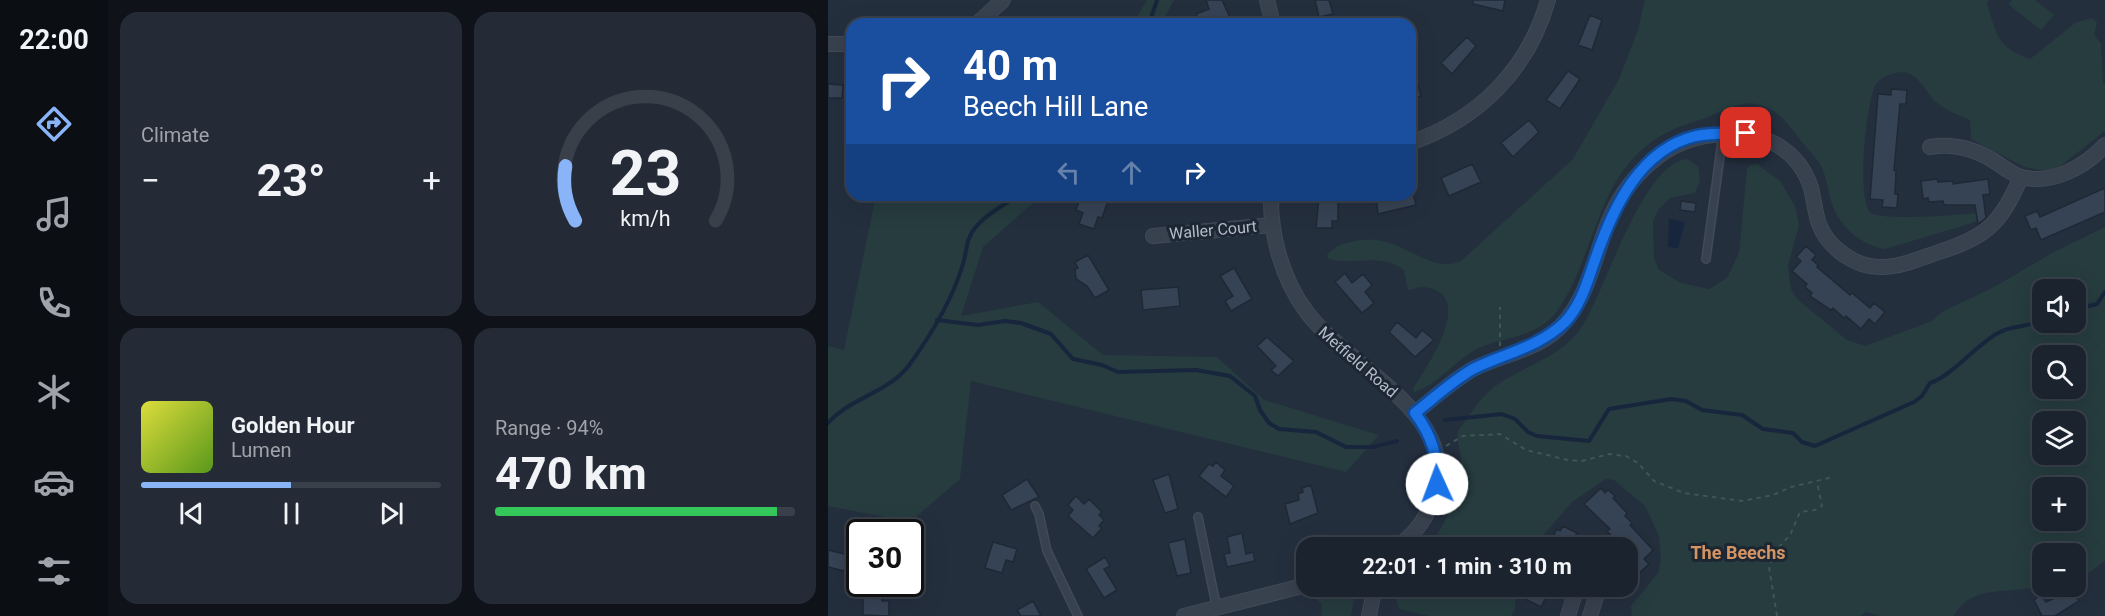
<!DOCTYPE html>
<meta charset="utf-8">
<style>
:root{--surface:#1b232e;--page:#242b36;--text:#f1f3f6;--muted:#a0a4aa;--line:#39404a;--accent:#8ab4f8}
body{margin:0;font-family:Roboto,sans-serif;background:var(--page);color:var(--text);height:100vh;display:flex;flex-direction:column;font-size:22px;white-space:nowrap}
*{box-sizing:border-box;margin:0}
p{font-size:20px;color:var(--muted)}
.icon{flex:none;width:33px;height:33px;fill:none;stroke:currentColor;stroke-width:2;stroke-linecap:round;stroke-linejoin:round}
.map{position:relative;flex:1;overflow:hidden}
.details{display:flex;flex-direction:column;gap:12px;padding:12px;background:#0f1319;width:720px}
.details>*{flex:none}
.guide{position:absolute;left:18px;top:18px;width:570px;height:183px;border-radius:18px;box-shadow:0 6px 24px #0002,0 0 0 2px var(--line);background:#1a4fa0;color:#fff;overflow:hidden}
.controls{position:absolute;left:1204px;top:279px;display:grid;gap:12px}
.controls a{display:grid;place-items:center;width:54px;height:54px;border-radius:12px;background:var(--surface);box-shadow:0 6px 24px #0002,0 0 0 2px var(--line);font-size:30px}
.speed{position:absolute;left:18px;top:519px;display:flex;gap:12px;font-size:30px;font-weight:700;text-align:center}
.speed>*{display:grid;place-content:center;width:78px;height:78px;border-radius:50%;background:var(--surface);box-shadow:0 6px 24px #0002,0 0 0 2px var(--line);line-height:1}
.speed .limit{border:3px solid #111;border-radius:9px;background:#fff;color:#111}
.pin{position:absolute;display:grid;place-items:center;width:51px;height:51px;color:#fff;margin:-26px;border-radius:12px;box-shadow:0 3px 9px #0006}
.me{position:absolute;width:66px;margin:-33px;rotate:358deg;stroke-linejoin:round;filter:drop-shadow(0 0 4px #0008)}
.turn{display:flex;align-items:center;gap:21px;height:126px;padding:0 18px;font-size:27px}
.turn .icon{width:78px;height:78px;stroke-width:2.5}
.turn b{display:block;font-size:42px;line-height:51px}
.lanes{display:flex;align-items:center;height:57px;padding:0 18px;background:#0003;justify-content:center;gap:30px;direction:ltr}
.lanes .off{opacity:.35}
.big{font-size:45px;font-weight:700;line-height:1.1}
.details .widget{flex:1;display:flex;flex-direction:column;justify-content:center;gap:9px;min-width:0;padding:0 21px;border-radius:18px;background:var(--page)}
.details .dial{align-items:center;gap:0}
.dial svg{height:156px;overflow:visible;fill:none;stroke:var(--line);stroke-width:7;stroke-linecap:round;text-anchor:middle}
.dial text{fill:var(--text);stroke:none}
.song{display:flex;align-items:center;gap:18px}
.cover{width:72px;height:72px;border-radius:9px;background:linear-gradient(135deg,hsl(60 70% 55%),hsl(90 70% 35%))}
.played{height:6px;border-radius:3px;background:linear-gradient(90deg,var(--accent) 50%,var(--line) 50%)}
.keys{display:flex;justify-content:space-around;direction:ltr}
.heat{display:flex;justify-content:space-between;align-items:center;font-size:33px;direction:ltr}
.charge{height:9px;border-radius:4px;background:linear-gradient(90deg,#34c759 94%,var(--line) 0)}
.details .tiles{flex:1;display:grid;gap:12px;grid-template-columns:repeat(2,1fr)}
.trip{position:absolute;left:468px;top:537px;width:342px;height:60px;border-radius:18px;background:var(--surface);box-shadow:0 6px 24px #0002,0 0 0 2px var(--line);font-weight:700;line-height:60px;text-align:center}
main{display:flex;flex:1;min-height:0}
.tabs{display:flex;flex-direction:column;width:108px;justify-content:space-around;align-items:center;background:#0b0e12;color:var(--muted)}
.tabs .icon{width:42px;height:42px}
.tabs .on{color:var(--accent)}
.tabs b{font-size:27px;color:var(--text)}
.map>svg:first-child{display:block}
.green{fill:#263c3f;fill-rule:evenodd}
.water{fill:#17263c}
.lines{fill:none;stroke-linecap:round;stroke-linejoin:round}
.stream{stroke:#17263c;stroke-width:4}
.building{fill:#364354;stroke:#1f2835;stroke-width:1.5}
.lane-casing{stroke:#414a57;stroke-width:10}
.street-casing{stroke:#414a57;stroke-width:16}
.path{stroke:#3f5557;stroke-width:2;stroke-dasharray:4.5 4.5;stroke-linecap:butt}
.lane{stroke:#38414e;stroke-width:7}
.street{stroke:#38414e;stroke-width:14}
.route-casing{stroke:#114b97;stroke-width:15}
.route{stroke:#1a73e8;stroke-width:10}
.labels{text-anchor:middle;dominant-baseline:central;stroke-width:6;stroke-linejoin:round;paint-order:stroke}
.street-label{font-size:16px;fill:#b4bcc9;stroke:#1d2633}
.neighbourhood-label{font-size:18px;font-weight:bold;fill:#d59563;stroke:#1d2633}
</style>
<main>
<nav class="tabs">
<b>22:00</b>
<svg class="icon on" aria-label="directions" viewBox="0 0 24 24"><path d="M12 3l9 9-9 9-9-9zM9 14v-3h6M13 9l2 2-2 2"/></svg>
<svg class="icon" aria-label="music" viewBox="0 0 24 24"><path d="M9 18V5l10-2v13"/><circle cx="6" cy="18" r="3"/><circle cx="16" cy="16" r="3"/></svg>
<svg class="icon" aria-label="phone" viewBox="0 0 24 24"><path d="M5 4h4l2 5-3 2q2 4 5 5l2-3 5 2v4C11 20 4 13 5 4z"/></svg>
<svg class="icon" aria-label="climate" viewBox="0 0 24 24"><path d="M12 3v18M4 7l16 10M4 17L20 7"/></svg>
<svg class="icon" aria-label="car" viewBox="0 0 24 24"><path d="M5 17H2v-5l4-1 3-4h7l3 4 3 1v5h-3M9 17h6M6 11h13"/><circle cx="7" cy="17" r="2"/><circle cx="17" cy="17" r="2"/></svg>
<svg class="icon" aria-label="filters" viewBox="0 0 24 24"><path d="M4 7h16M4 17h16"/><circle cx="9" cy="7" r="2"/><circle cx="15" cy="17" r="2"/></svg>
</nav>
<section class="details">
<div class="tiles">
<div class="widget"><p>Climate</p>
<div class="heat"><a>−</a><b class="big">23°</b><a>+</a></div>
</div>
<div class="widget dial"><svg viewBox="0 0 100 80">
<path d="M14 69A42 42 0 1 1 86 69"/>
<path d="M14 69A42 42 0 0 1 9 41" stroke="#8ab4f8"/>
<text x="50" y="56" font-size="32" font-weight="700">23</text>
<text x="50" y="72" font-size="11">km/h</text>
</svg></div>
<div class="widget">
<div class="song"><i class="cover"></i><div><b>Golden Hour</b><p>Lumen</p></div></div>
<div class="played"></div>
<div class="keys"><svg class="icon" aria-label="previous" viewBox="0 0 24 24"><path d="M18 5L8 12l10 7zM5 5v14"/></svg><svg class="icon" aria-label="pause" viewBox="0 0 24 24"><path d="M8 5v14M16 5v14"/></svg><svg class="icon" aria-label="next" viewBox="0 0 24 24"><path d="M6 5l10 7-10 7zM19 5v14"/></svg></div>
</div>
<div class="widget"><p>Range · 94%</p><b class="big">470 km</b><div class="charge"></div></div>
</div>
</section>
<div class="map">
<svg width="1277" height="616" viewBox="0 0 1277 616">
<rect width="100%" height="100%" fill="#242f3e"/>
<path class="green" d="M319 0H346L333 24H305Z
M817 0H1161L1159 4C1169 35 1169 47 1202 59L1247 23 1263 18 1269 22 1266 35 1273 44 1275 82 1277 85V131L1225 172 1196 167 1143 139 1142 120C1130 115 1120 111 1109 103 1096 92 1090 68 1068 73 1061 74 1052 78 1048 84 1038 100 1028 202 1043 213 1053 221 1139 215 1156 212L1151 220 1141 224 1057 249C1036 246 1014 229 1006 209 999 193 1000 176 990 161 984 153 976 145 970 137 958 122 949 108 928 104 909 101 890 114 872 120 832 131 806 150 785 187 764 222 747 307 713 326 694 338 669 339 649 349 626 361 610 385 586 392L585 388C599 367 652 290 593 287 588 287 585 290 580 290L576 270C551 252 525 266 501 259L499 255C505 247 513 244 523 242 571 228 599 277 633 261L745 159 791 79 810 30Z
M1184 0H1207L1226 15 1213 30 1180 4Z
M859 159 870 166 872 181 867 193 842 198 830 210 825 222 826 259 831 270 853 283 881 289 899 278 911 253 919 169 922 165 929 164 952 181 967 206 971 225 960 266 963 289 969 299 1019 340 1037 346 1104 321 1114 312 1168 286 1224 253 1277 227V561L1248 582V554H1215V585C1185 596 1143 582 1126 616H1052L1038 612 1032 616H804L803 606 830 573 833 559 831 536 817 506 786 480 778 479 744 502 705 547H600C620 522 632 492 633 459 633 451 628 440 630 432 632 427 637 422 640 417 649 404 657 393 670 384 698 365 735 357 755 325 778 288 815 163 859 159ZM1215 290H1248V322H1215ZM1215 356H1248V388H1215ZM1215 422H1248V454H1215ZM1215 488H1248V520H1215Z
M48 195H214L155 247 133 316 210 302 275 355 389 357 436 400 551 435 518 472 143 381 132 479 82 522 0 506V346L16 350Z
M499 587H528L523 616H493L494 604 483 595Z
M564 587H688L687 610 683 616H600L571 609Z"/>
<path class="water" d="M841 219 857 222 850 248 840 247Z"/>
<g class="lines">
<path class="stream" d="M321 24 329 0
M1248 309 1269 304 1277 292
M109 320 150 325 177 321 193 323 223 334 245 359 274 365 290 372 368 370 402 376 427 396 432 410 441 423 451 429 488 432 518 447H545L569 441
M617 420 674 414 687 419 700 432 709 436 761 441 781 409 843 399 858 401 874 410 914 415 935 429 965 433 974 442 987 446 1086 402 1094 396 1102 383C1125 375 1147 346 1170 333 1183 325 1202 327 1215 320
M0 423C23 397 61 393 82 364 102 336 124 300 134 267 139 254 137 240 147 228 158 214 176 205 191 195"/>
</g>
<path class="building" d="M378 0H394L405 24H372L368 14 381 9Z
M487 0H501L505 14 491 17Z
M645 0H677L675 11 645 4Z
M762 15 774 20 764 50 750 45Z
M639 37 648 46 624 74 613 63Z
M582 68H585L593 96 582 99Z
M740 71 752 79 732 109 718 100Z
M0 84 15 85 14 98H0Z
M1063 89 1079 90 1078 104H1072L1066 170 1068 171 1067 194H1070L1069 208 1054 207 1055 200 1042 199 1050 94 1063 95Z
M701 120 711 132 685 157 673 143Z
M644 164 653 182 621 196 613 178Z
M1109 179 1110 182 1125 181V184L1160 179 1162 194 1155 195 1158 218 1150 224 1147 205H1116L1115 201 1101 202 1100 198 1095 199 1093 181Z
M1277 188V212L1213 240 1208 228 1203 230 1197 216 1209 211 1212 217Z
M585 193 588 205 550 214 548 198Z
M253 195H282L274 218 270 217 266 229 251 224 255 213 248 210Z
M491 195H510V221H504V228H488Z
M853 201 868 203 867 212 852 210Z
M978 246 988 255 984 260 990 265 989 267 1022 295 1024 293 1042 308 1046 303 1057 312 1047 324 1041 319 1033 329 1018 316 1016 318 1005 308 1003 310 982 296 984 293 977 287 979 284 964 271 973 261 968 257Z
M260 255 281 290 267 298 259 286 248 279 247 269 250 268 247 262Z
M406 268 424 299 403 311 397 301 405 296 392 276Z
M517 273 524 283 535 274 544 285 537 292 546 303 534 313 507 282Z
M350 287 352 306 315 310 313 290Z
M569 322 588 338 594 330 606 340 587 357 561 332Z
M439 337 466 361 450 376 443 370 448 366 429 346Z
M388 462 397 470 393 476 406 486 398 497 371 476 381 464 385 466Z
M341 474 350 509 337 513 325 480Z
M199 479 211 497 183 510 174 495Z
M483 485 490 513 462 524 457 504 471 500 470 494 475 492 474 488Z
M773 488 777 493 780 490 787 496 785 498 799 513 797 516 804 523 802 525 825 550 816 559 821 564 809 575 800 565 805 560 800 554V548H785L790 543 779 531 782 529 756 504Z
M248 496 256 504 261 499 274 512 271 515 276 520 271 526 274 528 265 538 240 516 245 510 240 505Z
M735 526 749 533 744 541 757 548H719L729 529 732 531Z
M414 533 418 554 425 552 427 561 399 567 396 554 402 553 399 537Z
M357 539 363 573 349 576 340 543Z
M165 542 189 549 185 562 178 560 174 573 157 568Z
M0 550 20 555 16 571 0 567Z
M277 557 282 566 276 569 289 590 276 598 258 569Z
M688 586H716L713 592 719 595 713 607 699 600 702 594Z
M38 587H54V601H61V616L35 615V597H38Z
M1244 590 1251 601 1227 616H1214L1206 600 1213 595 1218 602Z
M205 601 213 616H193L189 610Z"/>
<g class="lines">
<g class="lane-casing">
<path id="lane" d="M878 259 895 134
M207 506 211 514 219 551 250 616
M370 517 389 609"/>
</g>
<g class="street-casing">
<path id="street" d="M439 0 445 24
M149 24 175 0
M0 44H24
M582 143C651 119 700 70 720 0
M1102 147C1127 143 1148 149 1169 163 1176 168 1184 174 1193 177 1224 185 1257 167 1277 145
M443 195C442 234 454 279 478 311 519 368 631 411 607 494 600 517 587 535 567 548
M325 236 444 225
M587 413C606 398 624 381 645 369 671 356 700 352 724 334 758 308 765 261 780 223 789 200 803 180 821 164 844 143 868 135 899 134 937 132 971 150 983 188 986 200 987 212 991 224 1000 248 1028 268 1054 267 1073 267 1093 258 1111 252 1159 237 1173 223 1193 177
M356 616 478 585
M541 616 547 586
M740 616 749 587 769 594 762 616"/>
</g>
<path class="path" d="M672 346V307
M618 446 635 436 672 434 698 450 740 460 754 461 781 454 798 456 810 463 826 481 856 493 914 501 945 495 963 487 1005 477
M949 616 941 567 947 551 962 535 972 512 987 510 994 506 989 482"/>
<use href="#lane" class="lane"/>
<use href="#street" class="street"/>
</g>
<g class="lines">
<g class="route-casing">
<path id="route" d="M609 484C610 456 604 436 587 413 606 398 624 381 645 369 677 353 710 348 737 322 754 304 760 279 768 257 785 208 812 149 868 136 884 133 902 134 918 133"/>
</g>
<use href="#route" class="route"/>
</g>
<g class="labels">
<g class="street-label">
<text transform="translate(385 230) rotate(-5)">Waller Court</text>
<text transform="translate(530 362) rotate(41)">Metfield Road</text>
</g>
<g class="neighbourhood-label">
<text x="910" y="552">The Beechs</text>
</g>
</g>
</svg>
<div class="controls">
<a><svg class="icon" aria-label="sound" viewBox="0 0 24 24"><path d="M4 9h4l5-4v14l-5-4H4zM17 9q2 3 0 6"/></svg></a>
<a><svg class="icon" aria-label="search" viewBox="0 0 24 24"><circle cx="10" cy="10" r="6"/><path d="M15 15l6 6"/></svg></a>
<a><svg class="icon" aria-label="layers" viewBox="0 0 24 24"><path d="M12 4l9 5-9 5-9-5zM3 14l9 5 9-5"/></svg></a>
<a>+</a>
<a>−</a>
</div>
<div class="speed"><div class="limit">30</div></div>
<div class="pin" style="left:918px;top:133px;background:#d93025"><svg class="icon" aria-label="arrive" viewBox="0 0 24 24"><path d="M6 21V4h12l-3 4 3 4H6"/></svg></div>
<svg class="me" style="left:609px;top:484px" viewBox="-20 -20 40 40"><circle r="19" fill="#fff"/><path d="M0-13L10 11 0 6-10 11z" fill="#1a73e8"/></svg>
<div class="trip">22:01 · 1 min · 310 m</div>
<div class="guide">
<div class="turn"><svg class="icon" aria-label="right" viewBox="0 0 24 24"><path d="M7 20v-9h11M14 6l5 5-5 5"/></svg><div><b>40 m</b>Beech Hill Lane</div></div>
<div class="lanes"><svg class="icon off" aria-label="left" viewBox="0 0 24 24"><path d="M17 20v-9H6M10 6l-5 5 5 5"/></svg><svg class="icon off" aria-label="ahead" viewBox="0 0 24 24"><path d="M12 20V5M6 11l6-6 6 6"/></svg><svg class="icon" aria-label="right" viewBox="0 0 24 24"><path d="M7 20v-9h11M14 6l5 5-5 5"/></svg></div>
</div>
</div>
</main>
